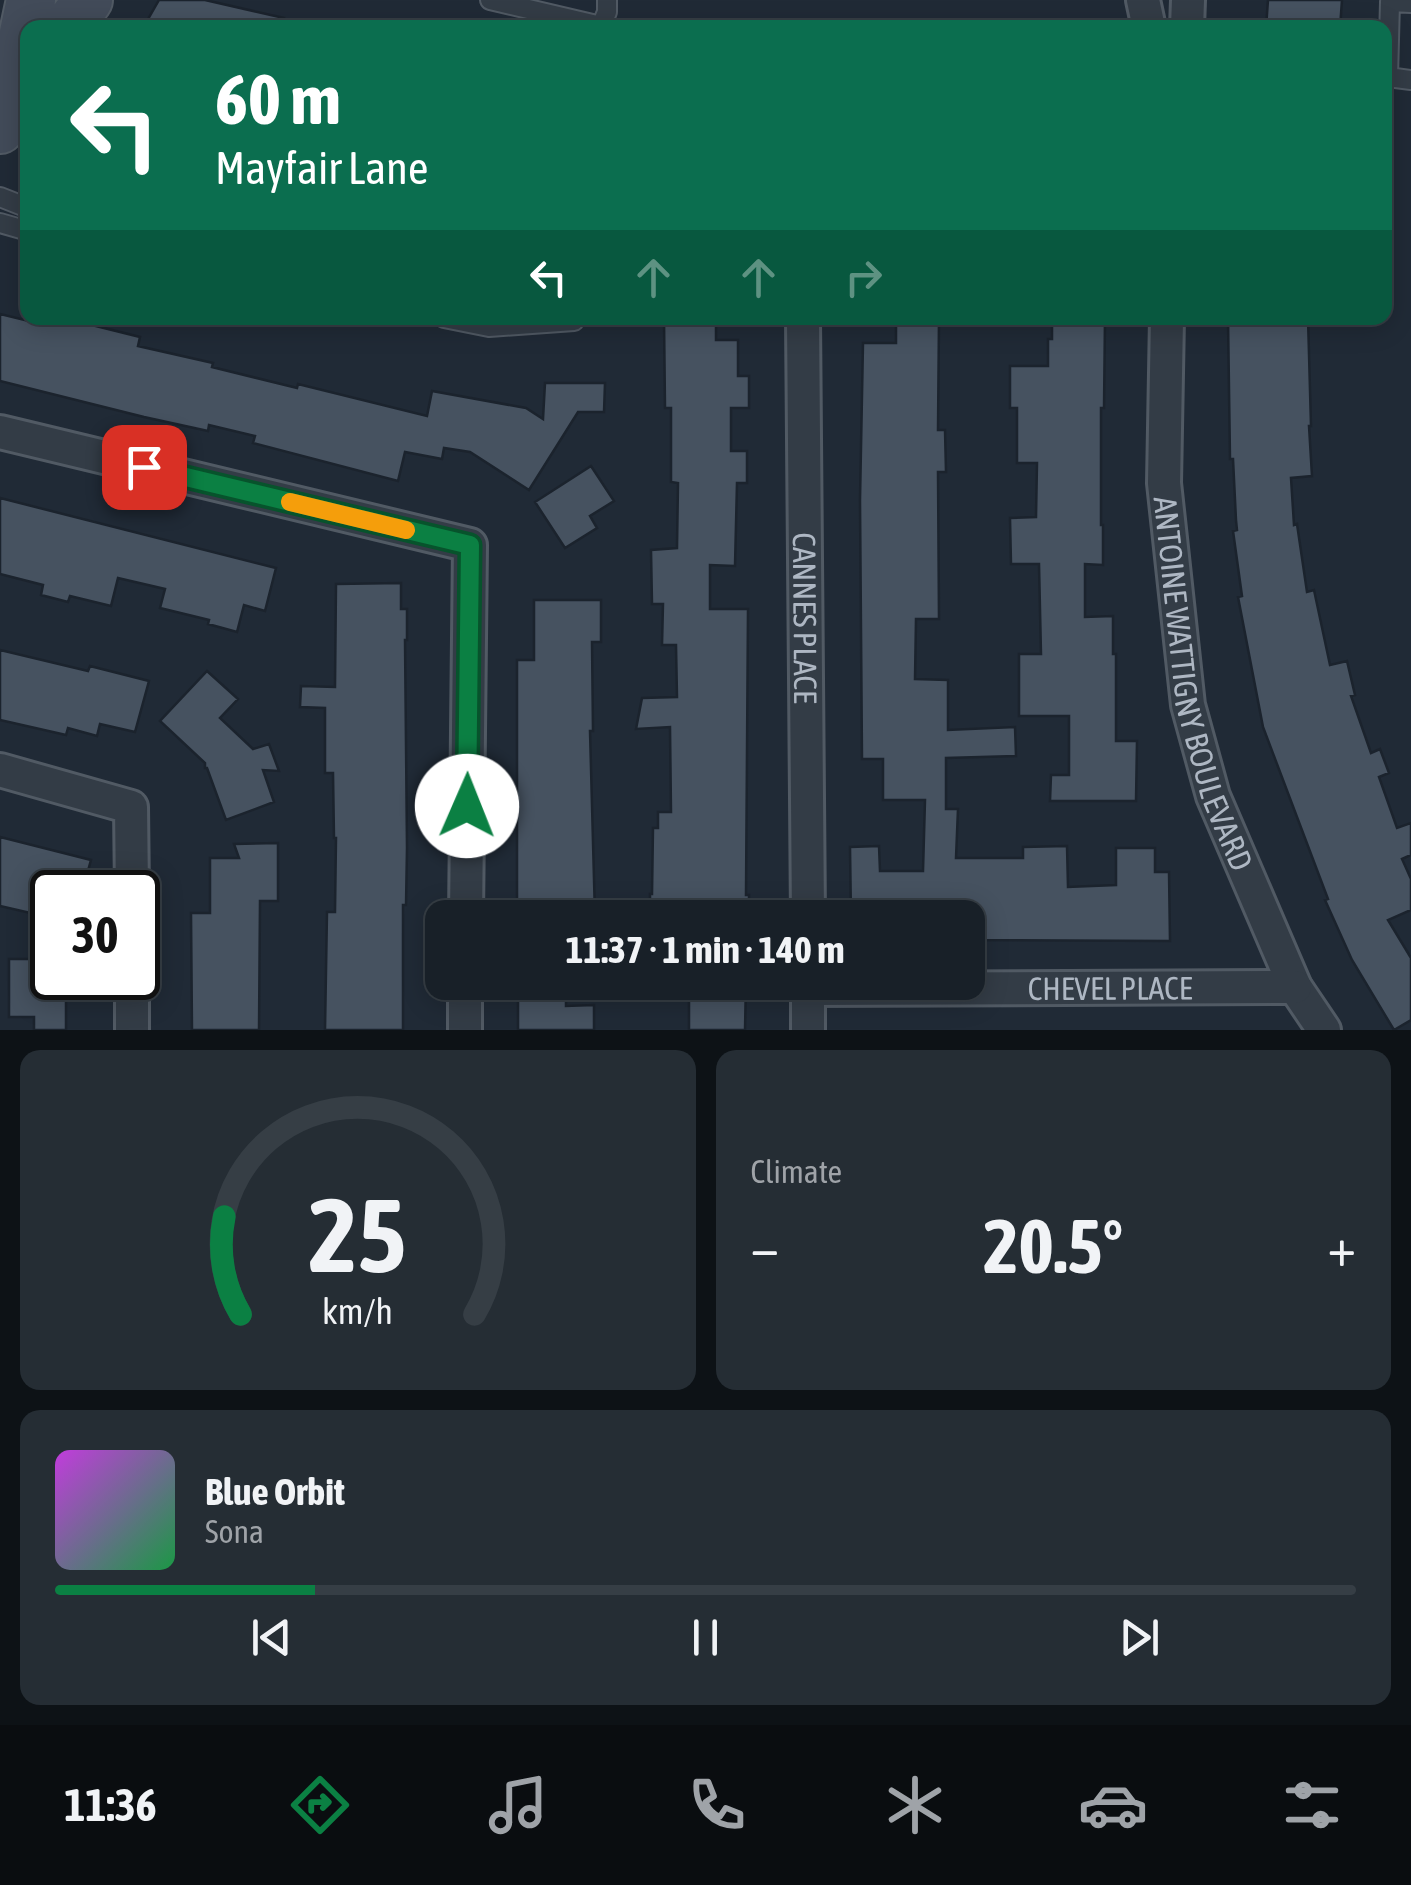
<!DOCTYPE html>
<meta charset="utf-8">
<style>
:root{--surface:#182028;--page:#252d34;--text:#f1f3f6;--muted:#9fa3a8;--line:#363e45;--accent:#0b8043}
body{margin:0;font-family:"Asap Condensed",sans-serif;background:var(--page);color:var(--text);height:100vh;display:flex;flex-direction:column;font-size:38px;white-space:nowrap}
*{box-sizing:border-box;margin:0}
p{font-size:32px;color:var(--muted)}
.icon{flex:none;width:55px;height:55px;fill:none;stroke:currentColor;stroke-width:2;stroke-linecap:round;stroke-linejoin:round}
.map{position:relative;height:1030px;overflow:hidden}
.sheet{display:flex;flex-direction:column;gap:20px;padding:20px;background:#0d1216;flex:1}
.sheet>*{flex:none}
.guide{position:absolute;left:20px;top:20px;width:1372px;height:305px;border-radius:20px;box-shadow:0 5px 25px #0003,0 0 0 2px var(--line);background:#0b6e4f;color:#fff;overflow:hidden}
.speed{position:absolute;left:30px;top:870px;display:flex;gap:20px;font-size:50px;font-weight:700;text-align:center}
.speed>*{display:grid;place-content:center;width:130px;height:130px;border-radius:50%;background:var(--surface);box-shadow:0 5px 25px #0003,0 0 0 2px var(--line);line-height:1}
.speed .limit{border:5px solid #111;border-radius:15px;background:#fff;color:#111}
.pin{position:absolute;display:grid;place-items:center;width:85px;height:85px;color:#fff;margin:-42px;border-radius:20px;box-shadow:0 5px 15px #0006}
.me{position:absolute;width:110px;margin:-55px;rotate:1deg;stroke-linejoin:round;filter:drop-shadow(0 0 8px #0008)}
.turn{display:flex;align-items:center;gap:35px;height:210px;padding:0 30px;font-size:45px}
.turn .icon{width:130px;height:130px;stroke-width:2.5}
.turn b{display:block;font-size:70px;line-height:85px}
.lanes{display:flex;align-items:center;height:95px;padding:0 30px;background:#0003;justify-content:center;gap:50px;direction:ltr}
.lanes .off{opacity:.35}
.big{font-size:75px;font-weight:700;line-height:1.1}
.sheet .widget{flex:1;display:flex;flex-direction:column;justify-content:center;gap:15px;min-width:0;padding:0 35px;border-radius:20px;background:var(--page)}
.sheet .dial{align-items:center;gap:0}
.dial svg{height:260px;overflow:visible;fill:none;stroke:var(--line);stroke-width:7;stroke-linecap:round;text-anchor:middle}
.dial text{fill:var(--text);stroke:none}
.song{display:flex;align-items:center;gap:30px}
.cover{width:120px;height:120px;border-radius:15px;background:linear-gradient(135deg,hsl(290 70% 55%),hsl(140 70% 35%))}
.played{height:10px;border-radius:5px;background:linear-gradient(90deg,var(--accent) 20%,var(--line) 20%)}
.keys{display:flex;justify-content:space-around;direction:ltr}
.heat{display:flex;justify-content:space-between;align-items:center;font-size:55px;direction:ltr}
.sheet .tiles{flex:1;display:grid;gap:20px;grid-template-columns:1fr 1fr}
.widget:last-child{grid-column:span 2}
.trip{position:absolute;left:425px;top:900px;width:560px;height:100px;border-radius:20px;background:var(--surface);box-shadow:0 5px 25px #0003,0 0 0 2px var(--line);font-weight:700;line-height:100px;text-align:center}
.dock{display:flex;height:160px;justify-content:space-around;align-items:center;background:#0a0d10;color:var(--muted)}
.dock .icon{width:70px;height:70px}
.dock .current{color:var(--accent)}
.dock b{font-size:45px;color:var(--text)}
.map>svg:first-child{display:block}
.building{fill:#465260;stroke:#1b232d;stroke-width:2.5}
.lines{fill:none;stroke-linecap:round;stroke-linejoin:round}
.lane-casing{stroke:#515a64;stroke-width:22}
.street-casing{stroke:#515a64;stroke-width:38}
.secondary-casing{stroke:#515a64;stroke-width:52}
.lane{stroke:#333c46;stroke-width:18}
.street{stroke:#333c46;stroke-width:32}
.secondary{stroke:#424b59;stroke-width:48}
.route-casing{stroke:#07532c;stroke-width:25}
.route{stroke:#0b8043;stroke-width:18}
.slow{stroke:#f59e0b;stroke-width:18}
.labels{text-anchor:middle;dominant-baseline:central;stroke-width:9;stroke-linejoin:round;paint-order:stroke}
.street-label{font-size:32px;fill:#aeb7c3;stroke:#19212b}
</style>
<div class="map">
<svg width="1411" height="1030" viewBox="0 0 1411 1030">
<rect width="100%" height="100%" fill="#202a36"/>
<path class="building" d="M159 0H205L284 18 283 28H143Z
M1268 0H1342L1340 28H1266Z
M0 314 41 324 42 319 66 325 68 318 97 321 96 326 140 337 138 346 213 363 212 367 297 388 298 384 427 416 432 391 526 408 543 419 545 383H605L604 412H578L529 490 470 452 444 448 442 459 405 452 398 481 253 443 255 436 209 425 208 431 144 417 0 381Z
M664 318H716V340H738V376H749V408H731V451H747V483H737L735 566 710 565V609H748L746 895H749V918H650V894H652L653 828H658V812H671L670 727 636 729 642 698 677 697 676 645H662L663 604H652L651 550 677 548 678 483 671 482V408H665Z
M896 318H939L938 430H945L946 472H938L939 619H916L915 679 948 680V730L1015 727 1016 756 946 758V809H958L956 858H1023V847L1067 846 1068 887 1116 885V848H1155V872H1169L1170 941 968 940V918H851L850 847 879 846 880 871H923L925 800H883V759H862L860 500 863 343H896Z
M1052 318H1105L1104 408H1101V525H1103V565L1085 564V617L1113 616V654H1116V741H1137L1136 801H1050L1051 775H1069V716H1019V654H1041L1039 564H1011L1010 518 1036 517 1037 463H1017V408H1010V366H1048V339H1052Z
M1228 318H1308L1311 426H1309L1312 476 1291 478 1294 525 1297 524 1307 592 1314 590 1330 665 1347 661 1355 695 1351 696 1371 753 1380 749 1389 773 1379 777 1397 828 1411 823V855L1402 859 1411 879V910L1388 920 1411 958V1020L1394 1030 1352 960 1325 900 1328 899 1263 727 1238 597 1242 596 1233 531 1237 530 1236 520 1233 459H1230Z
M591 466 614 501 590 516 597 528 565 548 535 502Z
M0 498 276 568 265 611 244 605 237 632 208 624 209 620 160 608 165 589 118 578 111 606 70 596 68 602 41 595 43 585 0 574Z
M401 583V609H407V640H405L407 848 406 905H403V1030H325L327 912H335L336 838H334L333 773H325V708L300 707 301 686 335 687 336 584Z
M534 600H601V642H592L593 731H590L595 916H517V660H534Z
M0 650 88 671 90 666 149 681 135 732 100 724 97 736 68 728 66 735 0 720Z
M207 671 238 699 220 718 253 749 269 744 279 771 263 770 274 802 226 820 207 768H205V763L160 721Z
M0 837 91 860 82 892H52V918L0 906Z
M278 843V901H260L259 1030H192L191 913H210V858H239L234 844Z
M9 959H52V978H66V1030H34V1017H9Z
M689 982H746L745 1030H689Z
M566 991V1006L594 1005V1030H518V992Z"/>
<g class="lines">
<g class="lane-casing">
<path id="lane" d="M490 0 601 26 607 12V0
M1411 3 1390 2 1388 77 1411 80
M0 197 28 208
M0 223 28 231
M444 318 489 327 574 321V318"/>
</g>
<g class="street-casing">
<g id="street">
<path d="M1143 0 1149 28"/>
<path d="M1187 28 1188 0"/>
<path id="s1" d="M803 318 808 918"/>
<path id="s2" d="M1167 318 1164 483 1188 705 1213 796 1295 987 1324 1030"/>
<path d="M0 432 470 545 466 918"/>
<path d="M0 770 131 807 132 892"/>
<path d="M132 978V1030"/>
<path id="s3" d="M808 989 1295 987"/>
<path d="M465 1030V982"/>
<path d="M808 1030V982"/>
</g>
</g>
<g class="secondary-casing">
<path id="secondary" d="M67 28 88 0
M0 129 8 108 31 0"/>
</g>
<use href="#lane" class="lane"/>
<use href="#street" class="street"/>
<use href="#secondary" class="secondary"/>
</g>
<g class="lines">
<g class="route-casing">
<path id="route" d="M144 467 470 545 467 806"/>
</g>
<use href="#route" class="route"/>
<path class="slow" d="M290 502 406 530"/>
</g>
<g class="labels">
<g class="street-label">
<text stroke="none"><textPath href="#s1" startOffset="300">CANNES PLACE</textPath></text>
<text stroke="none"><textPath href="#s2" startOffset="370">ANTOINE WATTIGNY BOULEVARD</textPath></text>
<text stroke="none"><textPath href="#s3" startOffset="302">CHEVEL PLACE</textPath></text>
</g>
</g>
</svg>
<div class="speed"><div class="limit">30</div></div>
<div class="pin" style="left:144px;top:467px;background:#d93025"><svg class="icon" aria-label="arrive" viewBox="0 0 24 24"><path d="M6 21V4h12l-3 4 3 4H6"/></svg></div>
<svg class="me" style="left:467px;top:806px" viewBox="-20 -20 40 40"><circle r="19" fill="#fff"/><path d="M0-13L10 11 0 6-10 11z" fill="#0b8043"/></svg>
<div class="trip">11:37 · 1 min · 140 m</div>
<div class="guide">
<div class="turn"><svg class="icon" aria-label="left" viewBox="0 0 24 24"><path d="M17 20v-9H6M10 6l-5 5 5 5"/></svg><div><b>60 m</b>Mayfair Lane</div></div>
<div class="lanes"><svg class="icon" aria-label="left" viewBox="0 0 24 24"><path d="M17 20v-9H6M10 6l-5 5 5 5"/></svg><svg class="icon off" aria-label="ahead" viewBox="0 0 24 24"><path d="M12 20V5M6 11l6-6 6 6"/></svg><svg class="icon off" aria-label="ahead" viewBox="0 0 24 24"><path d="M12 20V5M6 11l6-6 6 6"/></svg><svg class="icon off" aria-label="right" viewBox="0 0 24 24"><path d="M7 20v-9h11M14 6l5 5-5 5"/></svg></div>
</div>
</div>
<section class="sheet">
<div class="tiles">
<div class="widget dial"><svg viewBox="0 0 100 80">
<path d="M14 69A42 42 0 1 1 86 69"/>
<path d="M14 69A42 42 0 0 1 9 39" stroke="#0b8043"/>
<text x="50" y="56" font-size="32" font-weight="700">25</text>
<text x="50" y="72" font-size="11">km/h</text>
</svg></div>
<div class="widget"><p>Climate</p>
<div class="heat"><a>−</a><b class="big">20.5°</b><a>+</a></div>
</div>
<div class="widget">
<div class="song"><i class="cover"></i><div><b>Blue Orbit</b><p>Sona</p></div></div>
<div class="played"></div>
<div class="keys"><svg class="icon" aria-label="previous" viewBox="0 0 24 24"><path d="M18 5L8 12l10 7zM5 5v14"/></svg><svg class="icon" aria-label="pause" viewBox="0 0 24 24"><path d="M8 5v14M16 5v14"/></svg><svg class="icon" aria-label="next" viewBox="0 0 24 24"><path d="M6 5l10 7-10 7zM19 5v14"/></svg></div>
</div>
</div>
</section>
<nav class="dock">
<b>11:36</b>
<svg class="icon current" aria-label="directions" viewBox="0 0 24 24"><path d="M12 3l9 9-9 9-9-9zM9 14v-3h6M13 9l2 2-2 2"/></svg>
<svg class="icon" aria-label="music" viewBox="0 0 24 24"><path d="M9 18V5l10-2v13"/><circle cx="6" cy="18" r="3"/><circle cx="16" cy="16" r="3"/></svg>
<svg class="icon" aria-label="phone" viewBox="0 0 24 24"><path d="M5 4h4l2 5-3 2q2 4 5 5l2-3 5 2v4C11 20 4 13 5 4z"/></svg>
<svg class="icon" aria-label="climate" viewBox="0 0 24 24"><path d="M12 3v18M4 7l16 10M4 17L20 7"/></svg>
<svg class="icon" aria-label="car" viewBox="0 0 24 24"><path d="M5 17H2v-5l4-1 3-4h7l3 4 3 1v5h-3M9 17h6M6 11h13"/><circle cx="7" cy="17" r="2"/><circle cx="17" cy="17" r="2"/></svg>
<svg class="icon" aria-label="filters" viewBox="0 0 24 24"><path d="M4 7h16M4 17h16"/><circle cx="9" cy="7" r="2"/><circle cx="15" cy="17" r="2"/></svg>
</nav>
